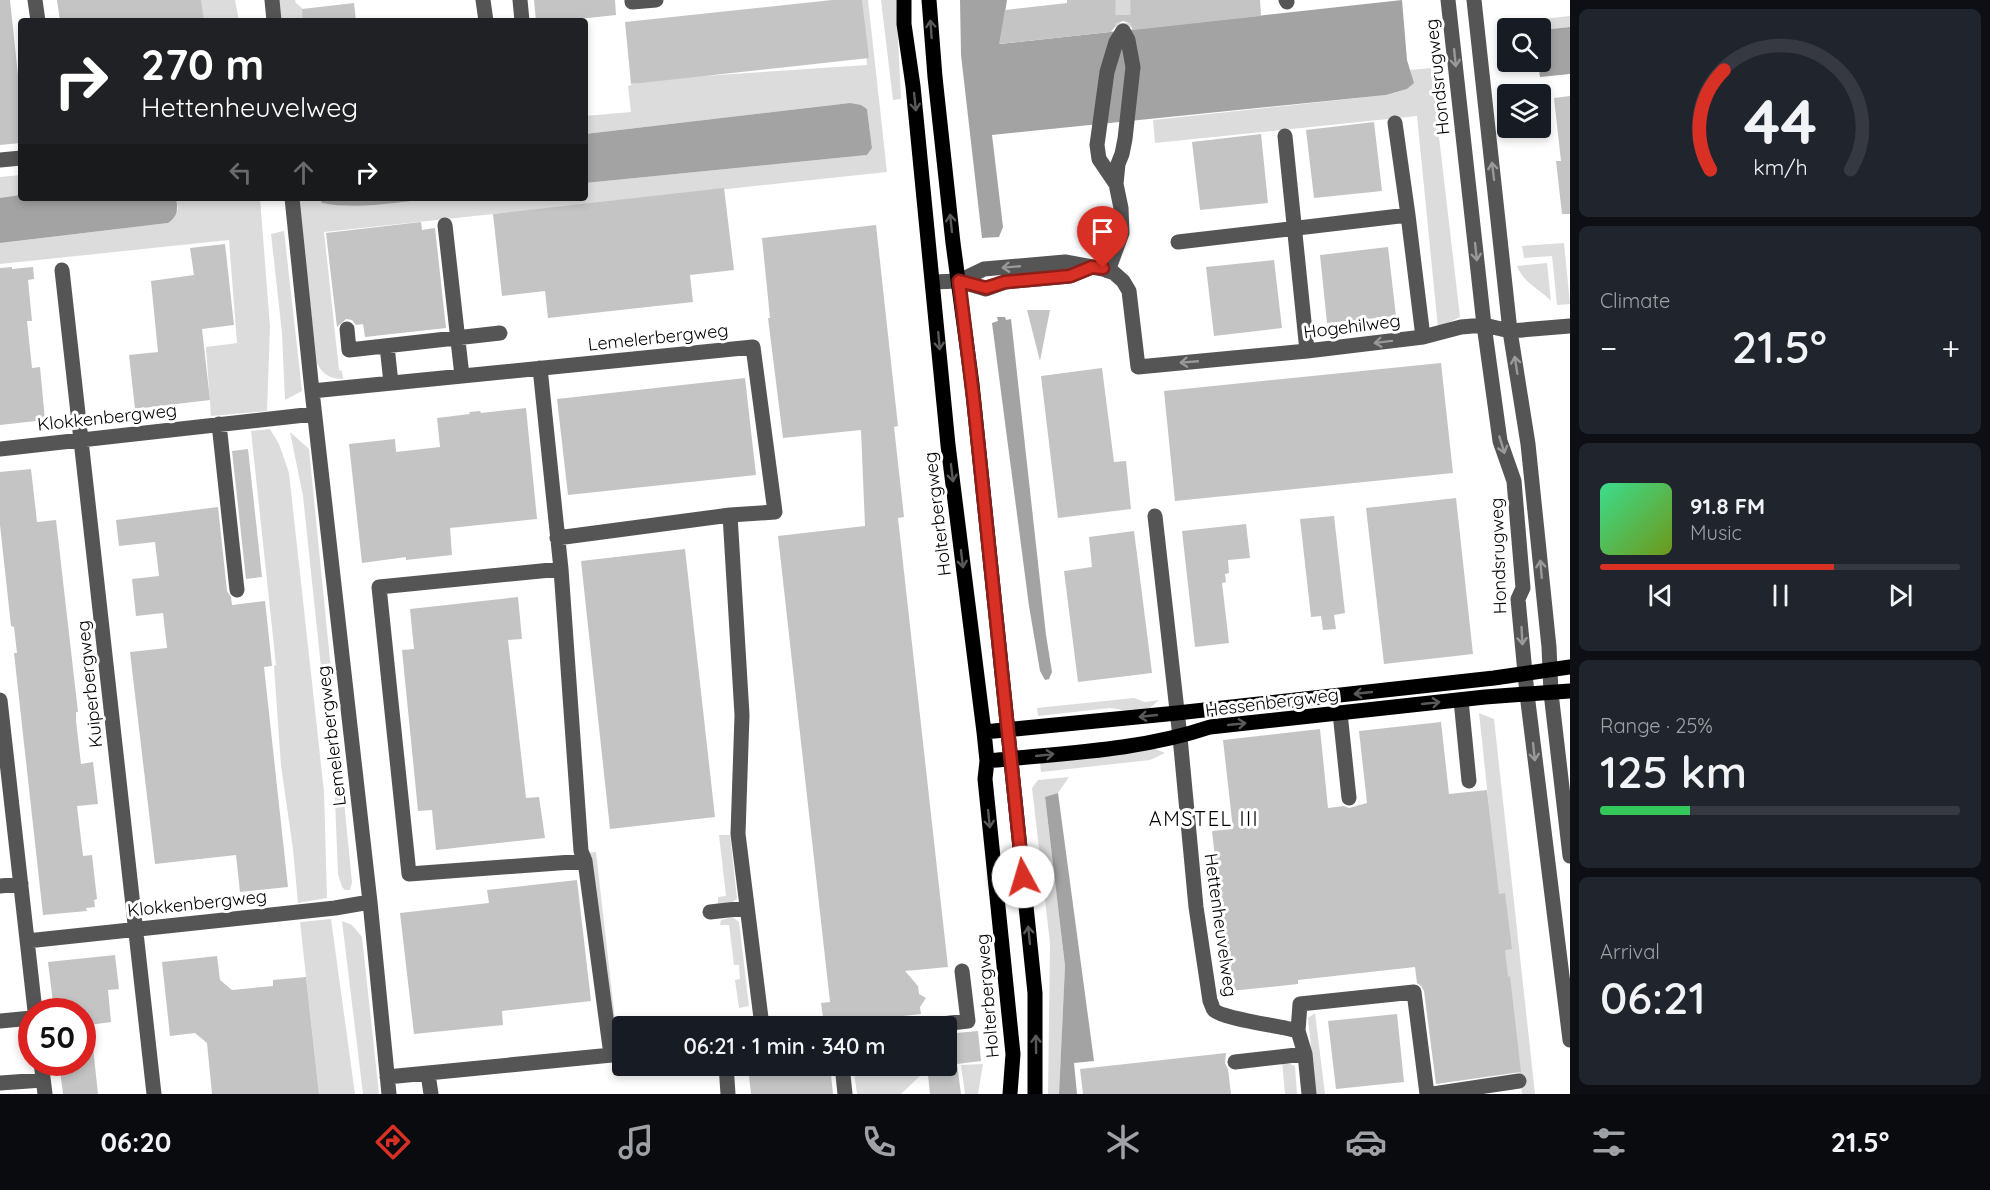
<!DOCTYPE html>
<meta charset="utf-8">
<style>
:root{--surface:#171b24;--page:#20242c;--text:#f1f3f6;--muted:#9ea1a6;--line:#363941;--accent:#d93025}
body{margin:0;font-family:Quicksand,sans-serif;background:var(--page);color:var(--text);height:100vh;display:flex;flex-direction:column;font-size:22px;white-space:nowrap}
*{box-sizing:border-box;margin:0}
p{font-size:20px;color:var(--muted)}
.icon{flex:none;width:33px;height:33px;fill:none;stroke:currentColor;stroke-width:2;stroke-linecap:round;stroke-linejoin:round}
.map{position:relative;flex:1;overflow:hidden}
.sheet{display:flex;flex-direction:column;gap:9px;padding:9px;background:#0d0f14;width:420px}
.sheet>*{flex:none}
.banner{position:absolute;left:18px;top:18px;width:570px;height:183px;border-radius:6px;box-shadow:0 3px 9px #0003;background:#202124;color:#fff;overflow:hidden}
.tools{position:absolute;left:1497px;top:18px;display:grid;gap:12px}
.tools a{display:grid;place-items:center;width:54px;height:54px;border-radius:6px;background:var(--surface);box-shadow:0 3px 9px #0003;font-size:30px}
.speed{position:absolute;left:18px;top:998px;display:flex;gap:12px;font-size:30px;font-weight:700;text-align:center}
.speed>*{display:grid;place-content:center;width:78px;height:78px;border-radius:50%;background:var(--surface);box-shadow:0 3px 9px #0003;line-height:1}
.speed .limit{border:9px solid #d22;background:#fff;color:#111}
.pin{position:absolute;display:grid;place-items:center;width:51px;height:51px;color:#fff;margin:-62px -26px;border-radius:50% 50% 50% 0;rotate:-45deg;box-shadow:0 0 6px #0007}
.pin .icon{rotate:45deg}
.me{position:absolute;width:66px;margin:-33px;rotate:354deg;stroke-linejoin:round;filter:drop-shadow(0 0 4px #0008)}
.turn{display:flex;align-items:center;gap:21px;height:126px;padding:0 24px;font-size:27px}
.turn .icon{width:78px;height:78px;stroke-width:2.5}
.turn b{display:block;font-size:42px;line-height:51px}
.lanes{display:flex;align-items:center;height:57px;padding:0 24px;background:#0003;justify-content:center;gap:30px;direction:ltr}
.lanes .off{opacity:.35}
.big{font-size:45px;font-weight:600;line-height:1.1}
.sheet .tile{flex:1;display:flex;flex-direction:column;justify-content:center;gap:9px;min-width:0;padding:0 21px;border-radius:9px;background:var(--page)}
.sheet .dial{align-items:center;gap:0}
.dial svg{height:156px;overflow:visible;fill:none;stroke:var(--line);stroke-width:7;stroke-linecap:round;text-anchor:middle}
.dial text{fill:var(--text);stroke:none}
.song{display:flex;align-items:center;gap:18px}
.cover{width:72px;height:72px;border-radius:9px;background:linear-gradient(135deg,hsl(150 70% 55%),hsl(80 70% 35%))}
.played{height:6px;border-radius:3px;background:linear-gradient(90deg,var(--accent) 65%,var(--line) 65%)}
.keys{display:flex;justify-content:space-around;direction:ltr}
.heat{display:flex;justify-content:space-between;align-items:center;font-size:33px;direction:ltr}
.charge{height:9px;border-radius:4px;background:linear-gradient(90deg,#34c759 25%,var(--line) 0)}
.trip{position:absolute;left:612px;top:1016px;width:345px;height:60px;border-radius:6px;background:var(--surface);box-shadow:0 3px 9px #0003;font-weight:600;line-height:60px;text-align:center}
.dock{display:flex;height:96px;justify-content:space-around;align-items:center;background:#090b0e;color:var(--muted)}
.dock .icon{width:42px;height:42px}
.dock .selected{color:var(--accent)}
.dock b{font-size:27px;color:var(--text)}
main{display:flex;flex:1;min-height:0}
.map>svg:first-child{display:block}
.green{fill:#dcdcdc}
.water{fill:#a3a3a3}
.building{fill:#c4c4c4}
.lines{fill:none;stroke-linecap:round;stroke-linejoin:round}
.minor-tunnel{stroke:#d9d9d9;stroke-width:15;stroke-dasharray:15 8;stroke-linecap:butt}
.minor{stroke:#555;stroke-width:15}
.major{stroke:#000;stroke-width:15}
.oneway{stroke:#595959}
.oneway2{stroke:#999}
.route-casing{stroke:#8d1f18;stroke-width:15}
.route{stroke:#d93025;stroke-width:10}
.labels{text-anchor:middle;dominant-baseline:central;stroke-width:6;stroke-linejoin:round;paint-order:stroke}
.street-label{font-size:18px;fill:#000;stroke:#fff}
.neighbourhood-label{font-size:20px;letter-spacing:1.5px;fill:#000;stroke:#fff}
</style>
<main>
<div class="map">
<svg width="1570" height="1094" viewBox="0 0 1570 1094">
<rect width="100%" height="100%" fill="#fff"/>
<path class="green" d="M191 0H235L239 21H193Z
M278 0H295L296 3 303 9 304 21H280Z
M862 0H868L887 172 324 232 339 370 342 371 343 379C330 379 323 375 317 363L298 198H319L322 203C360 210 399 199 437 198 486 197 536 198 585 198V183L867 155 872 148 867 109 850 103 585 134V116L631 112 628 86 643 80 867 65Z
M881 0H896L901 99 893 100Z
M1570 16V27L1541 30 1540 28H1520V24L1525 21Z
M1431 68 1460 317 1438 328 1417 116 1155 143 1153 120 1386 95 1407 89 1413 83 1410 70Z
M21 175V196L0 199V177Z
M176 198H260L270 327 267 411 211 416 206 347 237 343 229 240 0 264V243L168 223 178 209Z
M284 231 302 391 285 400 282 333 271 234Z
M1564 243 1570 304 1557 305 1552 256 1524 258 1522 246Z
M1547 263 1551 301C1539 289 1523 282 1517 266Z
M270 429 279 444 289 473 324 792 327 898 298 903 293 849 281 766 274 666 276 665 251 431Z
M290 432 309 449 352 882 350 890H345L342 887 338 874 335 800 303 496Z
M1134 698 1145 702 1159 700 1148 710 1134 712 1110 708 1038 716 1037 708Z
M1479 713 1494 719 1535 1094H1522L1506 966Z
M1151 747 1165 753 1150 760 1041 772 1040 762Z
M1069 777 1058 793 1045 798 1065 966 1059 1094H1048L1050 943 1032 788 1038 780Z
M719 835H730L737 899 732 902 718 904V897L726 896Z
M596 852 617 1037 622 1036V1050L613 1046 587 853Z
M733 917 739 922 749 1006 739 1008 735 980 740 979 739 965H734L729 925H720L721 920Z
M331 919 355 1094H319L300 922Z
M342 921 352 925 362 937 379 1094H363Z
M1315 1013 1325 1094H1316L1308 1018Z
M1282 1061 1295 1066 1297 1094H1285Z
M983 1064 978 1094H965L961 1065Z
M853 1065H921L922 1074 901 1094H857Z"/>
<path class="water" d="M960 0H1007L1000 44 1402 0 1407 60 1414 83 1407 89 1386 95 992 135 1003 227 999 237 982 238 961 55Z
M1570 27V74L1540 77 1538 62H1540L1541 30Z
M850 103 861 105 867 109 872 148 867 155 585 183V134Z
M21 195V198H176C178 209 178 216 168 223L0 243V198Z
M319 198H435C398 202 358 210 322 203Z
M997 317H1005L1006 320 1011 319 1046 635 1052 672 1049 679 1045 680 1040 671 1029 606 992 323 998 321Z
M1058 793 1094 1061 1074 1063 1077 1094H1059L1065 966 1045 797Z"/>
<path class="building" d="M0 0H10L21 103V143L0 145Z
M57 0H201L204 21H60Z
M534 0H615L616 15 560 21H536Z
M832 0H862L869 58 631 84 625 22Z
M1067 0H1260L1261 16 1133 30 1129 23 1123 21 1118 23 1111 32 999 44 1005 10 1067 3Z
M354 3 356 21H303L302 9Z
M1570 96V214H1562L1556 161H1561L1554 98Z
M1374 122 1382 191 1314 198 1306 130Z
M1261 134 1268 203 1200 210 1192 142Z
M724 188 734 270 690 275 693 302 548 318 545 291 502 296 493 214Z
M421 222 422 230 435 228 446 328 365 337 363 324 356 325 352 320 346 319 337 327 326 233Z
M876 225 898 426 894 427 904 517 898 518 948 967 905 971 918 986 919 994 926 998 920 1007 921 1014 832 1024 831 1016 823 1017 821 1003 830 1002 778 536 865 526 861 430 783 438 768 318H770L762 238Z
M225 244 234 325 202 329 210 400 135 409 129 355 158 352 151 281 194 275 190 248Z
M1388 247 1396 316 1327 323 1320 255Z
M1274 260 1282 328 1214 336 1206 267Z
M12 267V269L33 267 34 279 28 280 32 321H27L32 368 40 367 45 420 0 425V268Z
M1027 310H1050L1040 361Z
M1441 363 1453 473 1175 501 1164 391Z
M1102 368 1114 462 1126 461 1131 509 1058 518 1041 376Z
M745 378 756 475 568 495 557 399Z
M526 408 537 519 450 528 452 555 406 560V557L362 563 349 444 395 439 396 452 440 447 437 418 470 414 469 412 480 411 481 413Z
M248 449 262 577 246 579 232 451Z
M31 469 37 522 56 520 78 712H76V721L81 764 93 762 98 804 77 806 83 856 92 855 97 899 94 900 95 907 86 908 87 911 43 915 14 653H17L14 627 11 626 0 525V472Z
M1456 498 1473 654 1384 664 1366 508Z
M218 507 227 591 231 597 232 605 265 601 272 666 264 667 288 887 240 892 236 855 155 864 130 652 167 648 163 613 136 616 132 579 159 576 155 542 119 546 116 520Z
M1334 516 1345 613 1334 615 1336 629 1323 630 1321 616 1311 617 1300 519Z
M1246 524 1250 558 1228 560 1229 573 1225 574 1226 582 1222 583 1229 643 1195 647 1182 531Z
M1134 531 1152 673 1078 682 1064 571 1092 567 1089 537Z
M685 549 715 817 610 829 581 561Z
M518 597 522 639 508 640 526 798 539 797 545 838 436 850 432 810 418 811 402 650 414 649 410 609Z
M1441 722 1449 794 1487 790 1499 894 1505 893 1512 949 1505 950 1508 977 1510 976 1521 1072 1436 1084 1424 991 1421 986 1417 983 1415 967 1298 980V984L1230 991 1212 831 1233 829 1223 740 1320 729 1328 808 1344 806 1349 808 1367 803 1359 731Z
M577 880 591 1001 502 1011 503 1025 414 1034 400 913 489 903 487 890Z
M115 955 119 989 108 990 111 1022 82 1026V1011H54L48 962Z
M217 956 220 980 232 990 273 986V980L306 977 319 1094H212L207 1043 195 1033 170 1036 162 962Z
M1397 1014 1404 1082 1336 1089 1328 1021Z
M91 1029 98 1094H63L59 1062H82V1030Z
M978 1031 981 1061 957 1064 961 1094H930L927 1065H946V1034Z
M1226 1053 1225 1063 1228 1069 1231 1094H1083L1080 1069Z
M765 1065H830L833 1094H751L748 1067Z"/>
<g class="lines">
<path class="minor-tunnel" d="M1123 0V31"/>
<path class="minor" d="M35 0 38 21
M272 0 274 21
M483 0 486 21
M520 0 522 21
M632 0V2L656 0
M1286 0 1287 2
M1448 0 1484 325 1500 441 1514 481 1523 588 1518 599 1527 694 1570 1040
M1474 0 1510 331 1528 444 1549 647 1551 693 1570 856
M1395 123 1408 215 1423 337
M1285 136 1307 351
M0 160 21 158
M292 198 312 391 370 902 389 1094
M445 225 462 376
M1178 242 1408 215
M62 270 154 1094
M1108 271 1122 233 1121 208 1116 184 1118 164 1122 154 1125 139 1133 67 1128 40 1123 31 1116 42 1107 72 1097 145 1099 159 1116 184
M959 281 984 269 1065 262 1103 269 1114 273 1123 281 1129 291 1138 367 1307 351 1423 337 1461 327 1484 325 1510 331 1570 326
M933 282 959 281 986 289 1005 282 1070 276 1092 267
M347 329 349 350 500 333
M387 346 391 383
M540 368 561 569 581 851 585 861 611 1055
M312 391 753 347 775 512 730 515 557 538
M219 424 237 590
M0 449 314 414
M730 515 742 715 738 834 762 1026
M1155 516 1180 737 1196 907 1210 1001C1212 1004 1212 1008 1214 1010 1223 1019 1282 1026 1298 1031L1305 1054 1309 1094
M561 569 379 587 409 874 585 861
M0 700 35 1011
M1461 700 1469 781
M1340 713 1349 798
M0 886 21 884
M710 912 746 908
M27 941 335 908 370 902
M0 1021 32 1018
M942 1024 968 1021 962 971
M922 1026 937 1025
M1298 1031 1300 1004 1414 992 1427 1094
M41 1062 45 1094
M1235 1062 1305 1054
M726 1065 728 1094
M842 1065 845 1094
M428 1074 431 1094
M387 1077 622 1054
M0 1083 43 1080
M1433 1094 1519 1081"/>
<path class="major" d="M904 0V24L913 86 948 445 984 732 987 761 985 779 1013 1054 1010 1094
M929 0 935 77 953 243 972 384 1035 993V1094
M984 732 1177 713 1494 678 1570 667
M987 761C1061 753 1139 751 1210 727L1485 697 1570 691"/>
</g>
<defs><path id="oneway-shaft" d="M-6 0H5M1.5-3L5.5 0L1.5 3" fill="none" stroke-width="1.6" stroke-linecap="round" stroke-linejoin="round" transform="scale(1.5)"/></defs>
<g class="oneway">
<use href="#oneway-shaft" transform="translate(931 29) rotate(-94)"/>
<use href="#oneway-shaft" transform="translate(915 102) rotate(84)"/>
<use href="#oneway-shaft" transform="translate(951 223) rotate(-96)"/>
<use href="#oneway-shaft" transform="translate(939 341) rotate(85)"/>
<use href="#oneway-shaft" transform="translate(952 473) rotate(83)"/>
<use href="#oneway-shaft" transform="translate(962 559) rotate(83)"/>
<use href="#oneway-shaft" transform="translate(1363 693) rotate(174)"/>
<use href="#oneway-shaft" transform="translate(1431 703) rotate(-6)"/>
<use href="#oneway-shaft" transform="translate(1148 716) rotate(174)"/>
<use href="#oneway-shaft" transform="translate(1237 724) rotate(-6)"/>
<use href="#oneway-shaft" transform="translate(1045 755) rotate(-6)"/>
<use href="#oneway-shaft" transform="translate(989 819) rotate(84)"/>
<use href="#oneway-shaft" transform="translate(1029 935) rotate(-96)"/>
<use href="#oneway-shaft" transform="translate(1036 1044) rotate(-91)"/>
</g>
<g class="oneway2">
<use href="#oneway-shaft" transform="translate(1455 58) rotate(84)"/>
<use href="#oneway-shaft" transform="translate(1493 171) rotate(-97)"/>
<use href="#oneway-shaft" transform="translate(1476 252) rotate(84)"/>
<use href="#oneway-shaft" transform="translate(1011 267) rotate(175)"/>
<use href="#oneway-shaft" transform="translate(1383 342) rotate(173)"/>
<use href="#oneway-shaft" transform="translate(1189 362) rotate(175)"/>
<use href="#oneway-shaft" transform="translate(1516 365) rotate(-99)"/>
<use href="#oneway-shaft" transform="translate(1502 445) rotate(73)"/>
<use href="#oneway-shaft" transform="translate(1541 569) rotate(-95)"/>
<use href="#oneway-shaft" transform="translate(1522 636) rotate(87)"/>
<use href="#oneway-shaft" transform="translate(1534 752) rotate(84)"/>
</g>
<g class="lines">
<g class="route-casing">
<path id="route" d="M1023 877 974 404 959 281 986 288 1005 282 1070 276 1092 267 1103 268"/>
</g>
<use href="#route" class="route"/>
</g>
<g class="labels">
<g class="street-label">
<text transform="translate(1437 77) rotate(-96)">Hondsrugweg</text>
<text transform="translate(1352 326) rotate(-7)">Hogehilweg</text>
<text transform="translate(658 337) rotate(-6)">Lemelerbergweg</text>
<text transform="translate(107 417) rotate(-6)">Klokkenbergweg</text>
<text transform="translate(937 514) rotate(-97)">Holterbergweg</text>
<text transform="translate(1498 556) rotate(-92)">Hondsrugweg</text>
<text transform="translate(89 684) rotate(-96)">Kuiperbergweg</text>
<text transform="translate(1272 702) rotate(-7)">Hessenbergweg</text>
<text transform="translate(331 736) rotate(-97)">Lemelerbergweg</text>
<text transform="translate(197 903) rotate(-6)">Klokkenbergweg</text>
<text transform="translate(1221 925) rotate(82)">Hettenheuvelweg</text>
<text transform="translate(987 996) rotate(-95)">Holterbergweg</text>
</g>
<g class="neighbourhood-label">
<text x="1204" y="818">AMSTEL III</text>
</g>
</g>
</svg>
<div class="tools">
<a><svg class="icon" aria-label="search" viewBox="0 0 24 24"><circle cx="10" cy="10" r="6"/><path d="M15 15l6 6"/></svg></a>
<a><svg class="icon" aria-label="layers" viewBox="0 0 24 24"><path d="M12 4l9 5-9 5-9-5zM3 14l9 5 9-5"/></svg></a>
</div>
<div class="speed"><div class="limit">50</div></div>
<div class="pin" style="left:1103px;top:268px;background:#d93025"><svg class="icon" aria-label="arrive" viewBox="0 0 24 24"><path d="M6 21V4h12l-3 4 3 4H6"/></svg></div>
<svg class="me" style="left:1023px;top:877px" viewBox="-20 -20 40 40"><circle r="19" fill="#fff"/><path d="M0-13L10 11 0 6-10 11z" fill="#d93025"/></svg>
<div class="trip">06:21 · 1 min · 340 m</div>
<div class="banner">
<div class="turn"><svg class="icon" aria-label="right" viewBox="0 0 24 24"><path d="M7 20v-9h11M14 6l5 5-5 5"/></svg><div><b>270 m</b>Hettenheuvelweg</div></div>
<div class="lanes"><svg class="icon off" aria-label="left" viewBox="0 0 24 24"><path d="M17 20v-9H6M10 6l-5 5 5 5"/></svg><svg class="icon off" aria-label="ahead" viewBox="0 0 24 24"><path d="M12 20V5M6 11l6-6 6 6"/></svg><svg class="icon" aria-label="right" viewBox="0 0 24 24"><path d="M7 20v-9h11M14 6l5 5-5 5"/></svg></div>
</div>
</div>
<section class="sheet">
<div class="tile dial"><svg viewBox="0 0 100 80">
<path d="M14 69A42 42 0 1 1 86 69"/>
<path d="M14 69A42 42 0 0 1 21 18" stroke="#d93025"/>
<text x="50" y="56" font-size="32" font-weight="700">44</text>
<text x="50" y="72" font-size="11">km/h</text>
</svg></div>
<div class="tile"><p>Climate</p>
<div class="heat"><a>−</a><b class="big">21.5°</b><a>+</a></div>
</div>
<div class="tile">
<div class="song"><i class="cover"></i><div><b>91.8 FM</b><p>Music</p></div></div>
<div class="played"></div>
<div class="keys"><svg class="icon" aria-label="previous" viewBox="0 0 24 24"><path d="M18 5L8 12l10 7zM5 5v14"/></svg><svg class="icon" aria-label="pause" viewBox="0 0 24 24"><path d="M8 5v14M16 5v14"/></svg><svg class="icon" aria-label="next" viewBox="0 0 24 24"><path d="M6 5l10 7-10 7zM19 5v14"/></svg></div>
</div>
<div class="tile"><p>Range · 25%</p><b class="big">125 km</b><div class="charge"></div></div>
<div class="tile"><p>Arrival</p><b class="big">06:21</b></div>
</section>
</main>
<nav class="dock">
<b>06:20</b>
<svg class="icon selected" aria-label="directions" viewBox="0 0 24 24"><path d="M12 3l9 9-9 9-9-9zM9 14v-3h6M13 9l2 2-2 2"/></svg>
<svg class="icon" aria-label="music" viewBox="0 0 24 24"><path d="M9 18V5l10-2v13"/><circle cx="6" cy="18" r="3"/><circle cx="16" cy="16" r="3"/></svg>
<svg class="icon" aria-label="phone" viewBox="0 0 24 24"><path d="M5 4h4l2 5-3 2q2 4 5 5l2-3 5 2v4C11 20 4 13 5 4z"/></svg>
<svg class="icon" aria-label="climate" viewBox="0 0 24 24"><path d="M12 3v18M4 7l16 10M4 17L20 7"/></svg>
<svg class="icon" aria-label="car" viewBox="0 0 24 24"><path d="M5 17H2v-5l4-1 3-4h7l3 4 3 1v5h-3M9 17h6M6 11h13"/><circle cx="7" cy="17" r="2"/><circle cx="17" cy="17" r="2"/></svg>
<svg class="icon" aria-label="filters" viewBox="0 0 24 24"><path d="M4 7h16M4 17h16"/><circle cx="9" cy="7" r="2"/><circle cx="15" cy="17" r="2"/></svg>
<b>21.5°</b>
</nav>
